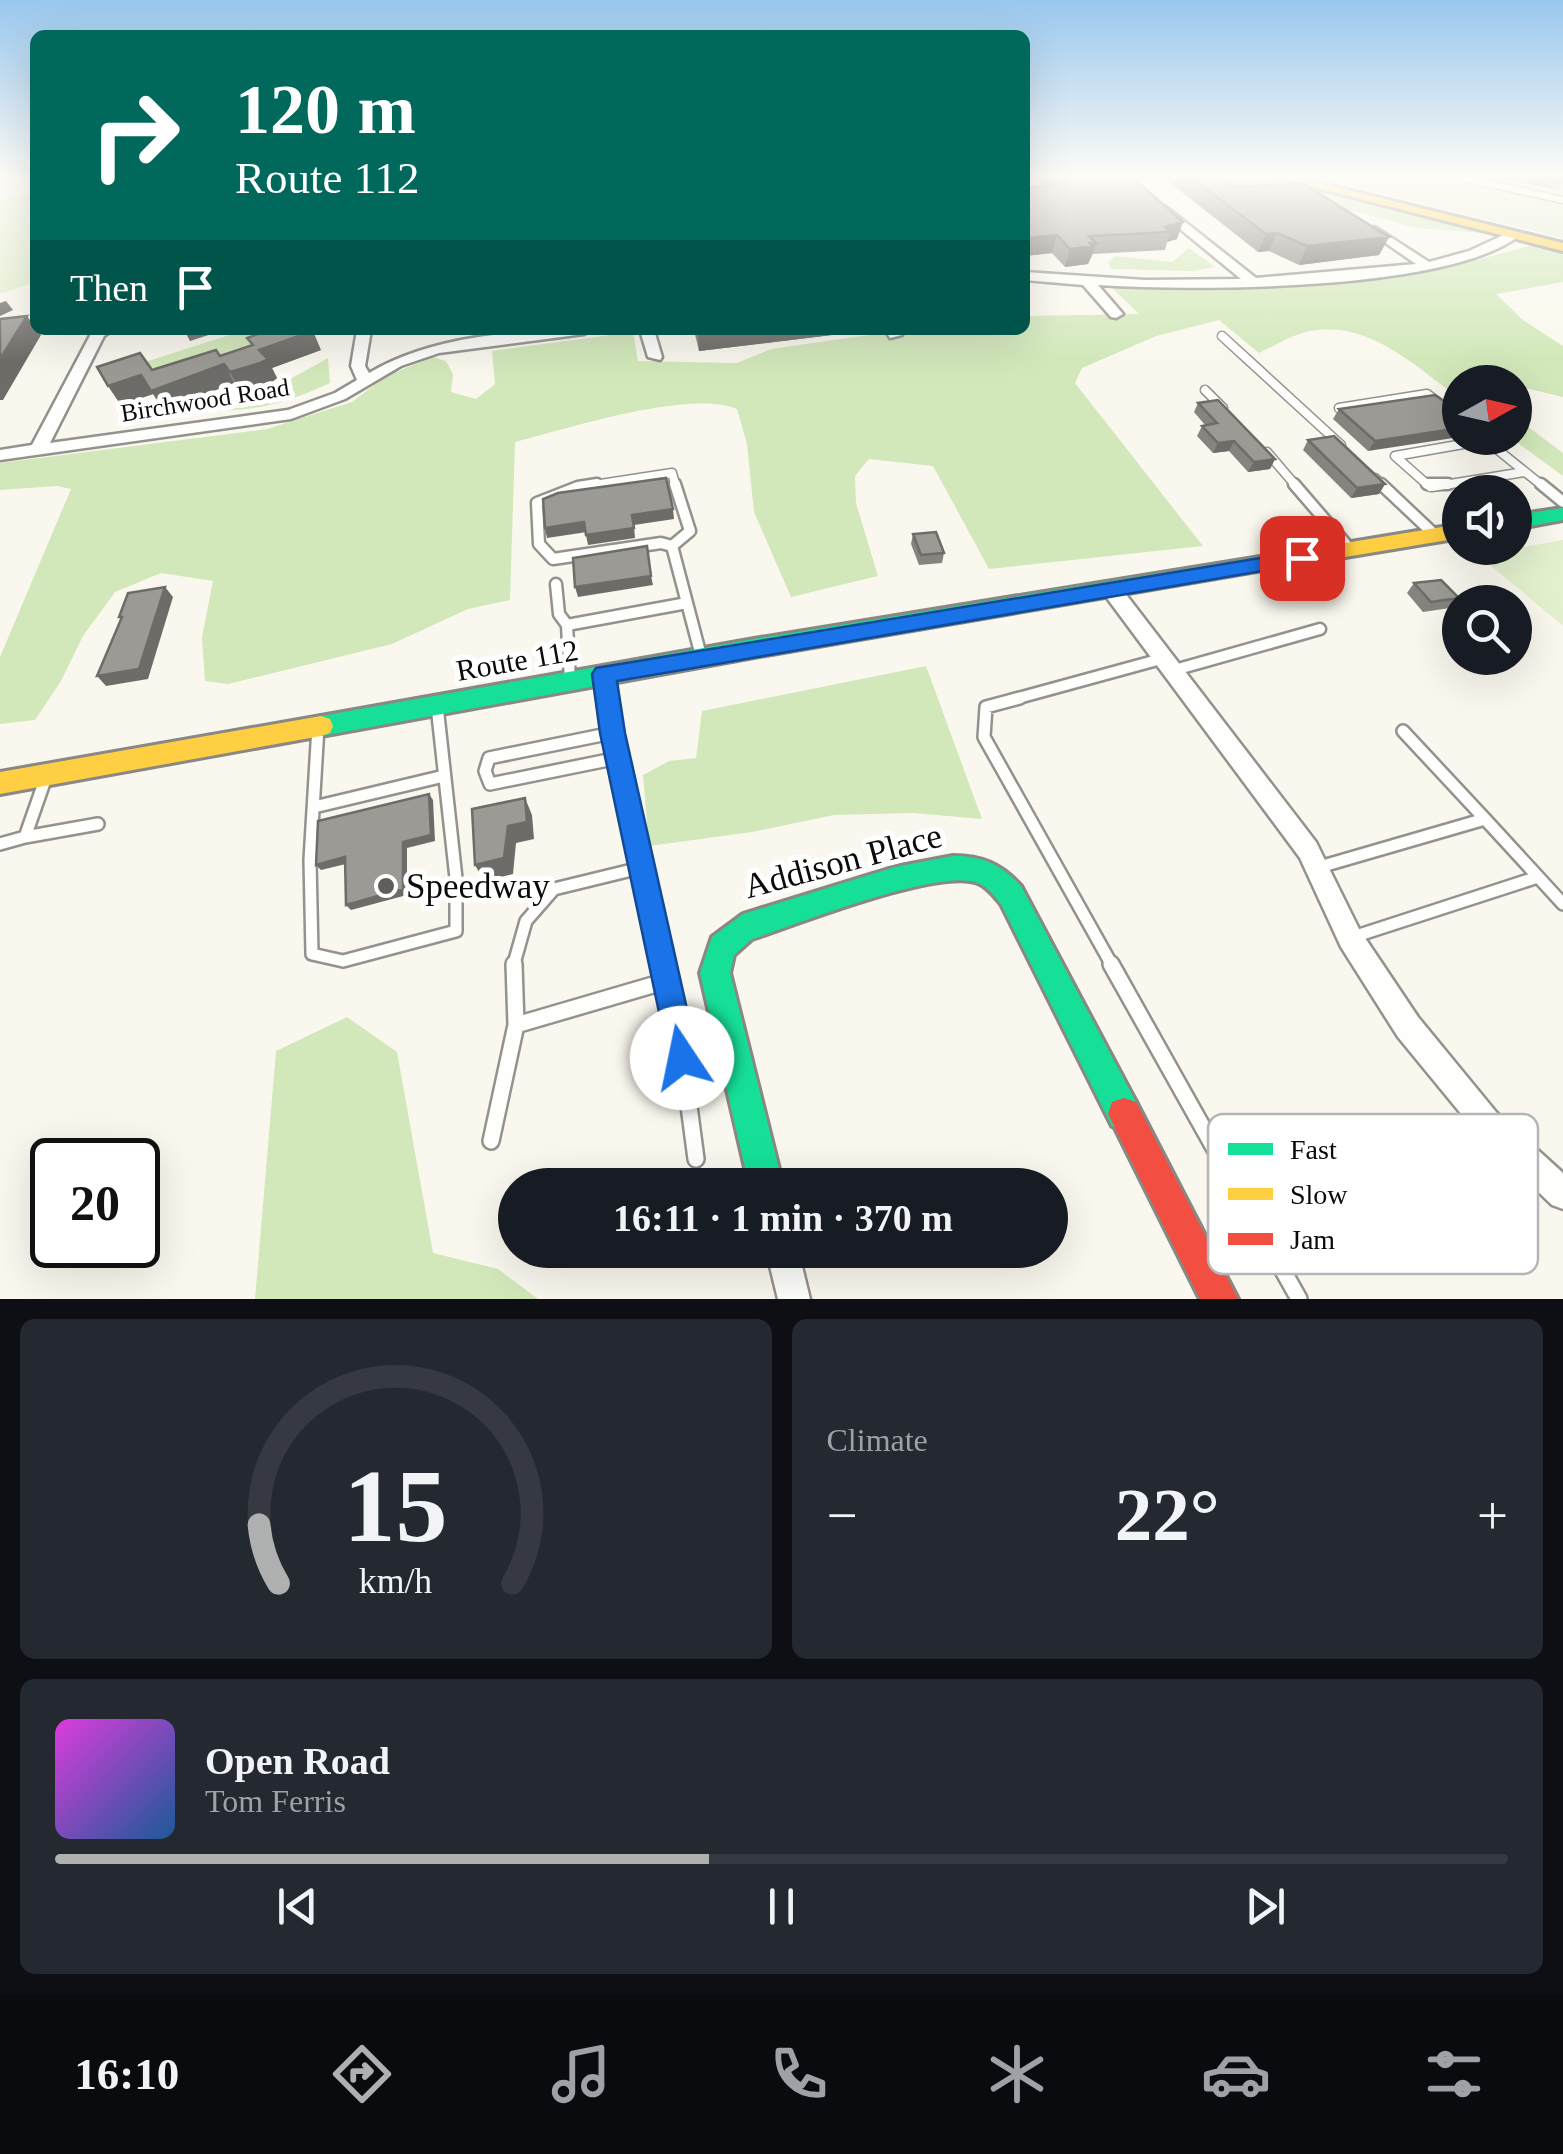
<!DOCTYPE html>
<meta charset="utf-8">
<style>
:root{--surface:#171b24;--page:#242831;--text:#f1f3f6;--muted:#9ea1a6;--line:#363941;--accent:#afb0b0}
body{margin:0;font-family:Georgia,serif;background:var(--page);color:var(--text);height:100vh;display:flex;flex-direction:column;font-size:38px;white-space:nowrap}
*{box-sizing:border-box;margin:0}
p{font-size:32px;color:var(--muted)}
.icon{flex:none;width:55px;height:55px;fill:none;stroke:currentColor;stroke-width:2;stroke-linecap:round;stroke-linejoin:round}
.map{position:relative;height:1299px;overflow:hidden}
.panel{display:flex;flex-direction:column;gap:20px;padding:20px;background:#0d0f14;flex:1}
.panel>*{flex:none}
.banner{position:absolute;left:30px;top:30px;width:1000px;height:305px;border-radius:15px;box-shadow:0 10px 40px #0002;background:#00695c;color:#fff;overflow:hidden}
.needle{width:65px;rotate:82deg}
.buttons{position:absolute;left:1442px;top:365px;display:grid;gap:20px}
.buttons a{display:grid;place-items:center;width:90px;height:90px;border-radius:50%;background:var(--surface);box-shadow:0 10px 40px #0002;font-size:50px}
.speed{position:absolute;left:30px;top:1138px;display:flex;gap:20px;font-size:50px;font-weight:700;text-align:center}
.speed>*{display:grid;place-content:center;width:130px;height:130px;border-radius:50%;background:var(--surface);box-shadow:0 10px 40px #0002;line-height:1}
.speed .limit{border:5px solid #111;border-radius:15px;background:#fff;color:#111}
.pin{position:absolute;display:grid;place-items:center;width:85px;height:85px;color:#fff;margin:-42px;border-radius:20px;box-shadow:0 5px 15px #0006}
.me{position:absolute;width:110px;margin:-55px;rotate:349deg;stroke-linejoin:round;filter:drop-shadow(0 0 8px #0008)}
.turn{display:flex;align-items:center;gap:35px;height:210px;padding:0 40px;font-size:45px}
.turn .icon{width:130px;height:130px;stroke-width:2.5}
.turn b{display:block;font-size:70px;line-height:85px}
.then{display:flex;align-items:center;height:95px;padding:0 40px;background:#0003;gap:20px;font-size:38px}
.big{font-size:75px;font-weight:800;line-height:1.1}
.panel .card{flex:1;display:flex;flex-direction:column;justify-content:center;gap:15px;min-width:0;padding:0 35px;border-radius:15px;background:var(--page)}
.panel .dial{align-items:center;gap:0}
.dial svg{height:260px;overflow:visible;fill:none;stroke:var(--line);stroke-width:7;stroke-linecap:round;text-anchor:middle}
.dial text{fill:var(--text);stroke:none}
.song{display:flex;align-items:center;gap:30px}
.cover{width:120px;height:120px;border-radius:15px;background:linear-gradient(135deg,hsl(300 70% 55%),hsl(210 70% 35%))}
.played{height:10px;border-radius:5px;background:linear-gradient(90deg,var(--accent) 45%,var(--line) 45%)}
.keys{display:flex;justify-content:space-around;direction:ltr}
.heat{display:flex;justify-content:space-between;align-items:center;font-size:55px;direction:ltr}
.panel .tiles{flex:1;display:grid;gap:20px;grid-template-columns:1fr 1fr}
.card:last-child{grid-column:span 2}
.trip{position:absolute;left:498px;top:1168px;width:570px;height:100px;border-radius:50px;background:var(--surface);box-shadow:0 10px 40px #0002;font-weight:800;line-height:100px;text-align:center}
.tab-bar{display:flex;height:160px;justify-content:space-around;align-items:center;background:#090b0e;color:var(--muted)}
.tab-bar .icon{width:70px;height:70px}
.tab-bar .selected{color:var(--accent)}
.tab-bar b{font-size:45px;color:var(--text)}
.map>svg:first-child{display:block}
.green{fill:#e2f0cd}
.forest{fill:#d2e8ba}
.cemetery{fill:#e5ebd1}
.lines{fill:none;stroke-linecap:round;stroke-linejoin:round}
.lane-far4-casing{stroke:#93928d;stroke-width:9}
.lane-far3-casing{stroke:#93928d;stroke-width:11}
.lane-far2-casing{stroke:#93928d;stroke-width:15}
.lane-far1-casing{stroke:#93928d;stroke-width:16}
.lane-casing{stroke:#93928d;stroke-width:20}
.street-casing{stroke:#93928d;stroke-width:5}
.fast-casing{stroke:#898884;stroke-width:6}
.slow-casing{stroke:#898884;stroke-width:6}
.jam-casing{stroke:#898884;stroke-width:6}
.lane-far4{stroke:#fefefc;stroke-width:6}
.lane-far3{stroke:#fefefc;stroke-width:8}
.lane-far2{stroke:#fefefc;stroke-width:10}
.lane-far1{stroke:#fefefc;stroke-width:11}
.lane{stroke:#fefefc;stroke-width:15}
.street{fill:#fefefc;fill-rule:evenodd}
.fast{fill:#16e098;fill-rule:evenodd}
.slow{fill:#ffcf43;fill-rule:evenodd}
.jam{fill:#f24e42;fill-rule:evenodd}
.wall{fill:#86847f}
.shaded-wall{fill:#6d6c68}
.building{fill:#9c9a94;stroke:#6d6c68;stroke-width:2.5}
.route{fill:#1a73e8;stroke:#114b97;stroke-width:2.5}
.poi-dot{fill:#5f5e5a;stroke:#fff;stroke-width:4}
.labels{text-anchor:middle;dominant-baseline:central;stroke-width:10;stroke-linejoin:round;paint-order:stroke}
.far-street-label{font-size:25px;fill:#0b0b0b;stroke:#fff}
.street-label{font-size:30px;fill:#0b0b0b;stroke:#fff}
.near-street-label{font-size:35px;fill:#0b0b0b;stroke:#fff}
.near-poi-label{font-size:35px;fill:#0b0b0b;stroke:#fff;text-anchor:start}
.key{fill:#fff;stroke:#b6b6b6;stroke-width:2.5}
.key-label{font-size:28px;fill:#0b0b0b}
</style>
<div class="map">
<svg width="1563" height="1299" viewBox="0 0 1563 1299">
<rect width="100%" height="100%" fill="#faf8ee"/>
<path class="green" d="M35 193V282L0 294V201Z
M1563 540V626L1478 555Z"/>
<path class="forest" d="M1206 178H1262L1482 233 1417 228 1286 193 1249 199Z
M1532 245 1563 254V282L1496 294 1523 320 1563 346V397L1516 386 1515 395V382H1460V399C1415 366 1364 315 1302 333 1287 338 1273 346 1259 353L1219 320 1156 336 1082 368 1075 383 1203 546 989 569 933 466 869 459 855 476 856 503 878 576 791 597 754 512 747 444 737 409C689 389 567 429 515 442L510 600 468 609 392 644 228 684 205 681 202 637 213 581 161 573 115 592 83 636 61 681 35 720 0 724V657L71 489 57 486 0 490V463L267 429 352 402 386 376 433 357 446 361 453 374 451 392 476 399 495 384 492 351 633 332 638 361 737 363 771 349 876 334 1025 330V316L1139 314 1108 284C1244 293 1401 285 1532 245Z
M1189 248 1215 267 1193 271 1111 269 1108 262 1115 256 1172 262Z
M318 330 248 351 134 372 145 362 242 331Z
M328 358 330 383C290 402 250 414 206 409L265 393Z
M1515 417 1563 453V476L1511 438H1515Z
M926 666 982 819 913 813 834 815 752 832 649 846 643 775 669 761 696 758 702 711Z
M347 1017 397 1052 433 1253 498 1269 538 1299H255L276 1051Z"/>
<path class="cemetery" d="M1318 178H1563V238Z"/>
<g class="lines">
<g class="lane-far4-casing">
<path id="lane-far4" d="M1463 178 1563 200"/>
</g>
<g class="lane-far3-casing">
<path id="lane-far3" d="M1222 336 1341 445
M1205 390 1223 408
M1339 408 1427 394 1460 419
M1483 438 1544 487
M1267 452 1297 487
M1375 478 1384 487
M581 487 672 473 676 487
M1430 487 1395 456 1486 440
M1432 487 1524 472"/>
</g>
<g class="lane-far2-casing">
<path id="lane-far2" d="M597 484 578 487 537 503 539 544 553 559 661 543 672 546
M1294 484 1350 549
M1381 484 1435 535
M1427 484H1448
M1541 484 1563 502
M672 546 701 656
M672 546 690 531 675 484
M556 584 559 614 567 625
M1171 671 1320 629
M604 676 609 700
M570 681 567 625 687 603
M1011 700 1161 659"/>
</g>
<g class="lane-far1-casing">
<path id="lane-far1" d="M608 698 660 967
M1020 698 986 707 984 737 1113 967
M318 727 310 860 312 954 343 961 456 931V878L437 706
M1403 731 1485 819
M612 733 489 758 485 771 490 784 618 758
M45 780 25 837 98 824
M314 807 444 776
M0 844 25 837
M1316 868 1485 819 1563 904
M1353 937 1538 877
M513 967 526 921 554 889 640 868"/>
</g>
<g class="lane-casing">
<path id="lane" d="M514 964 516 1025
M1111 964 1299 1299
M663 982 678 1023 696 1159
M491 1141 516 1025 663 982 660 964"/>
</g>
<g class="street-casing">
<path id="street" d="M1157 206H1165L1256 278 1416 264 1371 233V229L1375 227 1429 262 1469 251 1510 232 1520 235C1449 292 1191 291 1098 285L1123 314 1116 318 1111 317 1083 285 1025 280V272L1145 280 1241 279 1157 210Z
M93 330H113L104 336 50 443 288 410 335 393 357 380 351 366 357 330H371L365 366 369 373C433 335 518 330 591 330L584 334 439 353 401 366 345 399 291 419 0 460V450L32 445Z
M640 330H654L662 357 660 360 648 357Z
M885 330H899L902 335 890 338Z
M1111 582 1118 584 1316 842 1359 929 1418 1017 1496 1112 1563 1173V1209L1552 1205 1476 1132 1398 1037 1341 947 1300 858 1104 594 1102 589 1104 584Z
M766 1250H798L810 1299H778Z"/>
</g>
<g class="fast-casing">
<path id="fast" d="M1563 508V520L1515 529V515Z
M1321 547 1328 549 1331 554 1328 559 754 657 321 736 312 733 309 726 312 719 321 716 754 639Z
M953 856C982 856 1001 864 1021 886L1136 1102 1140 1114 1136 1126 1124 1130 1112 1126 1001 904C995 897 988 887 978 883 940 867 795 925 752 939L734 955 730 973 783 1185H749L700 973 712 937 743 914 895 867Z"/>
</g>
<g class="slow-casing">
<path id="slow" d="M1278 178H1299L1563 243V251Z
M1460 524V538L1321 561 1311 554 1321 547Z
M321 716 330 719 333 726 330 733 321 736 0 794V772Z"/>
</g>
<g class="jam-casing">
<path id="jam" d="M1124 1098 1136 1102 1238 1299H1200L1108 1114 1112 1102Z"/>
</g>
<use href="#lane-far4" class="lane-far4"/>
<use href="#lane-far3" class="lane-far3"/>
<use href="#lane-far2" class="lane-far2"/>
<use href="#lane-far1" class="lane-far1"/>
<use href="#lane" class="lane"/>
<use href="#street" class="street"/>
<use href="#fast" class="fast"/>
<use href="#slow" class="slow"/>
<use href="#jam" class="jam"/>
</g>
<path class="wall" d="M1035 178H1133L1177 239 1167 242 1165 250 1093 254 1088 264 1065 267 1052 253 1025 256V188L1044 186Z
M1164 178H1222L1234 187 1389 237 1379 255 1299 265 1269 251 1258 252Z
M1497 178H1563V182L1558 190Z
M1025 282 1030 288 1025 307Z
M694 330H833L832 335 699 351Z
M247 338 321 350 272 368 277 378 271 383 241 391 234 383 164 410 153 394 121 405 108 386 152 370 220 356 251 345Z
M1435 395 1368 451 1333 419 1339 409Z
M1198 403 1275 459 1270 469 1248 472 1229 451 1213 453 1197 436 1202 426 1205 425 1194 412Z
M1308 440 1385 484 1379 494 1351 498 1303 450Z
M913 534 944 553 942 563 919 565 911 544Z
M1414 583 1459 598 1450 608 1423 612 1407 593Z"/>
<path class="shaded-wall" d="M1183 222 1177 239 1167 242 1171 232 1165 227Z
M1277 233 1269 251 1258 252 1266 234Z
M1057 235 1052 253 1025 256 1026 238Z
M1389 237 1379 255 1299 265 1307 246Z
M1096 243 1088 264 1065 267 1070 249Z
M6 301 13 310 0 316V303Z
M27 316 35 327V330H37L41 335 3 400H0V359Z
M184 330H224L190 341Z
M712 330H833L832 335 699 351 698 332Z
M313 331 321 350 272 368 277 378 271 383 241 391 230 372 259 350Z
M224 364 234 383 164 410 151 391Z
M141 375 153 394 121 405 108 386Z
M1460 428V437L1368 451 1375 441Z
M1234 441 1229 451 1213 453 1218 443Z
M1275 459 1270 469 1248 472 1254 462Z
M1385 484 1379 494 1351 498 1357 488Z
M673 509 674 519 634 525 635 538 588 545 586 535 632 515Z
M584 522 587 532 547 538 545 528Z
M651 576 653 585 578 597 575 587Z
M165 587 173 597 148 679 106 686 97 676Z
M429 794 433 800 435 841 407 848V895L351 910 346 905 403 842Z
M525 798 532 815 534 839 516 843 513 874 484 881 475 865 508 826Z
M345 857 350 863 321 870 316 865Z"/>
<path class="building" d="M1057 178H1133L1183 222 1165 227 1171 232 1089 236 1096 243H1090L1093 246 1070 249 1057 235 1026 238 1025 188 1064 184Z
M1192 178H1222L1234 187 1302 183 1389 237 1307 246 1277 233 1266 234Z
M1545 178H1563V182Z
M27 316 0 359V319Z
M269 330 313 331 259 350 268 359 260 363 230 372 224 364 151 391 141 375 108 386 97 367 140 353 152 370 216 350 220 356 253 345 247 338Z
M1435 395 1460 412V428L1375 441 1339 409Z
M1218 400 1275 459 1254 462 1234 441 1218 443 1202 426 1217 423 1198 403Z
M1334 436 1385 484 1357 488 1308 440Z
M666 478 673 509 632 515 634 528 586 535 584 522 545 528 543 499 558 493Z
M936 532 944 553 921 555 913 534Z
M647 546 651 576 575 587 573 558Z
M1441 580 1459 598 1431 602 1414 583Z
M165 587 139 669 97 676 122 617H119L128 593Z
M429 794 431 835 403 842V889L346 905 345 857 316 865 318 821Z
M525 798 527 822 508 826 504 858 475 865 472 809Z"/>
<linearGradient id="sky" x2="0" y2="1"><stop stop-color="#99c7ed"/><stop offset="0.49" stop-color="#fdfcf7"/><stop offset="1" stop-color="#fdfcf7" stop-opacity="0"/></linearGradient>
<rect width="1563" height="360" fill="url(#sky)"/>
<path class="route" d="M1302 551 1312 558 1309 563 617 681 625 733 698 1058 693 1069 682 1073 671 1069 600 733 592 674 596 668Z"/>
<circle class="poi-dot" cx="386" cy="886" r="10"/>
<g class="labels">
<g class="far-street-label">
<text transform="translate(205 400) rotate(-9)">Birchwood Road</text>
</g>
<g class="street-label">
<text transform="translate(517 660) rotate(-10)">Route 112</text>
</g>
<g class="near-street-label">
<text transform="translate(843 861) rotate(-15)">Addison Place</text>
</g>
<g class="near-poi-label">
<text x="406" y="886">Speedway</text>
</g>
</g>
<rect x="1208" y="1114" width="330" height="160" rx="15" class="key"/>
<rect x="1228" y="1143" width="45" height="12" fill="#16e098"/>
<rect x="1228" y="1188" width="45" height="12" fill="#ffcf43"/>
<rect x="1228" y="1233" width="45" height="12" fill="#f24e42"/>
<g class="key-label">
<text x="1290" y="1159">Fast</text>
<text x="1290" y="1204">Slow</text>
<text x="1290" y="1249">Jam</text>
</g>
</svg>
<div class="buttons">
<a><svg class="needle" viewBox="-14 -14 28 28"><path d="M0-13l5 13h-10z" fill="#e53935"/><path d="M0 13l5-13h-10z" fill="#9ea1a6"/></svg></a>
<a><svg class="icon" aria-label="sound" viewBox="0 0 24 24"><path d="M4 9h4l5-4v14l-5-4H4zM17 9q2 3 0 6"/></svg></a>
<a><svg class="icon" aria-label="search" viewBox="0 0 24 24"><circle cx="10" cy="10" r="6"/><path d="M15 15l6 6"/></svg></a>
</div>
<div class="speed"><div class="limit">20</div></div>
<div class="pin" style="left:1302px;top:558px;background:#d93025"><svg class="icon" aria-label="arrive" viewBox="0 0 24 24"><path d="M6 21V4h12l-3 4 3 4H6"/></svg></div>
<svg class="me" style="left:682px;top:1058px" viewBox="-20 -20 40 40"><circle r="19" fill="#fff"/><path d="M0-13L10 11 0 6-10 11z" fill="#1a73e8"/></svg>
<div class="trip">16:11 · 1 min · 370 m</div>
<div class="banner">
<div class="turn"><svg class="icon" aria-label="right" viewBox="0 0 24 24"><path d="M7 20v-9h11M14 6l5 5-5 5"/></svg><div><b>120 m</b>Route 112</div></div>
<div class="then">Then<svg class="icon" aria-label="arrive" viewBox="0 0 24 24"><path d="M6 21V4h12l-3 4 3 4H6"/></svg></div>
</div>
</div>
<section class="panel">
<div class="tiles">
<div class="card dial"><svg viewBox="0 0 100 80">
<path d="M14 69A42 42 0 1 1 86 69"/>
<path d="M14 69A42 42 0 0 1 8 51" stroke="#afb0b0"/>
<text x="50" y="56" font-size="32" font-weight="700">15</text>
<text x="50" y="72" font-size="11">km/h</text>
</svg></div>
<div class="card"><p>Climate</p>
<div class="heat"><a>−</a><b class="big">22°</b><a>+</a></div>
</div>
<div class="card">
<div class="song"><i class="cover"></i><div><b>Open Road</b><p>Tom Ferris</p></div></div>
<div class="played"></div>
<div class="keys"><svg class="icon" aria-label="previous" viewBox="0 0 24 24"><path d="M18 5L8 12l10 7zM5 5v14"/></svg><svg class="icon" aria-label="pause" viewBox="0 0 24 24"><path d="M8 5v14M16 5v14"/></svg><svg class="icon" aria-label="next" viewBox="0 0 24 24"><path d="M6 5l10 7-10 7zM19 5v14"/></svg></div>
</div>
</div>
</section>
<nav class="tab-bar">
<b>16:10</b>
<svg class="icon selected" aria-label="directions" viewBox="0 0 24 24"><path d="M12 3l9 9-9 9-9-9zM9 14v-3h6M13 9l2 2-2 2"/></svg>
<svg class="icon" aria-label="music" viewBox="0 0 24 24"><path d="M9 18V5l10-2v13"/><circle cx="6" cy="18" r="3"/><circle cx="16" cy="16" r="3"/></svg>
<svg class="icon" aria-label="phone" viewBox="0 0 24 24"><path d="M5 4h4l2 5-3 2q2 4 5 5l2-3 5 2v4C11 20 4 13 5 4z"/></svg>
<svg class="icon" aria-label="climate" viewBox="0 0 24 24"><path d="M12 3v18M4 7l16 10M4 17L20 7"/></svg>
<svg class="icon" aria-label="car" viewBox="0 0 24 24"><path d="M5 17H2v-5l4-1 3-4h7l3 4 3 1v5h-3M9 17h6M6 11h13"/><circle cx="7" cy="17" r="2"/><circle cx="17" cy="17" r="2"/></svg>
<svg class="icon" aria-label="filters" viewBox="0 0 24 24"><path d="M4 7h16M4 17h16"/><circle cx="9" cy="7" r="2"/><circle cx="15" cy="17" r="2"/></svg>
</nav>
